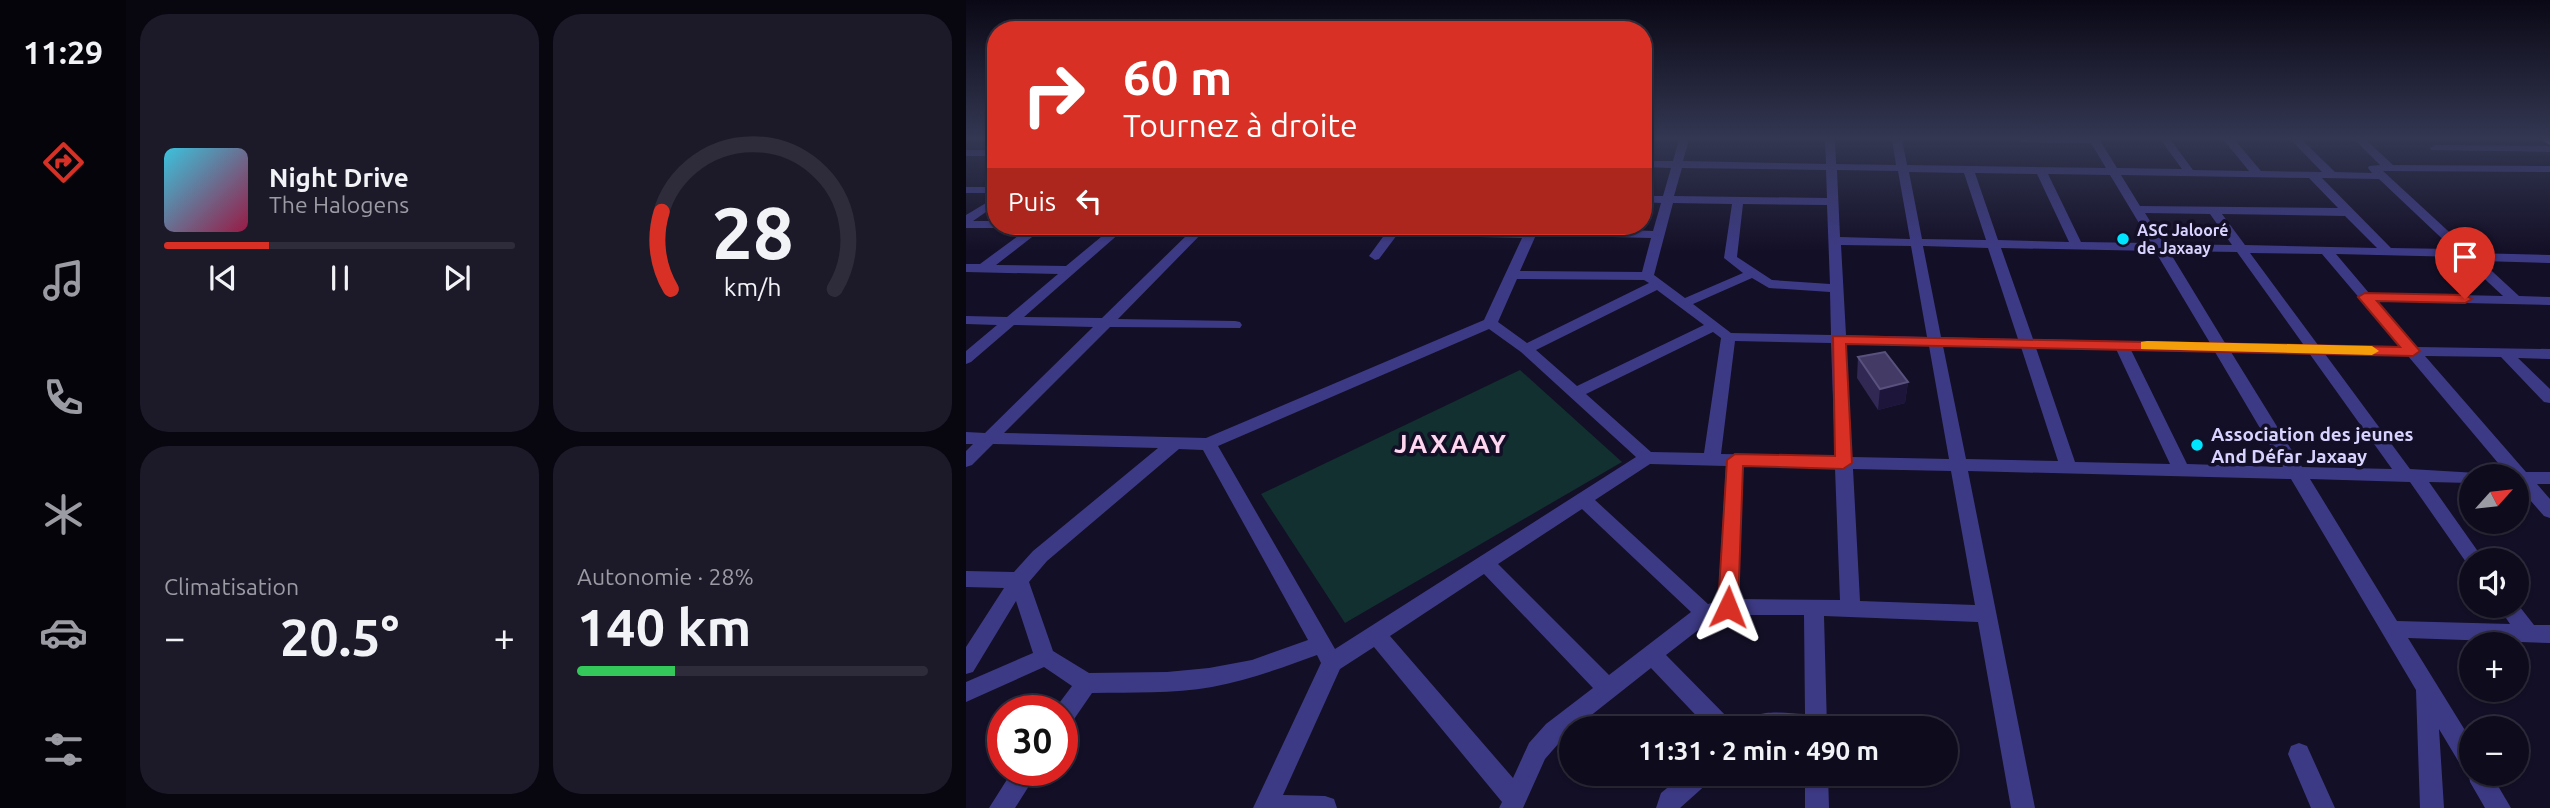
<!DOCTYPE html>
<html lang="fr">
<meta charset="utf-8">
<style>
:root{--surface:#0e0b1c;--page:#1c1929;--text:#f1f3f6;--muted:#9b9ba3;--line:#2e2b3b;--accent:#d93025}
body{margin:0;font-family:Ubuntu,sans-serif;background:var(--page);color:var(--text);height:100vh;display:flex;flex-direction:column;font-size:26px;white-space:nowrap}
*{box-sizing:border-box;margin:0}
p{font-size:23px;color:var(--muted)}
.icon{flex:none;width:38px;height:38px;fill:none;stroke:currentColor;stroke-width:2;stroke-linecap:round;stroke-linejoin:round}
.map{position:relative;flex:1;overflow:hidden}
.details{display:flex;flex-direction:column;gap:14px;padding:14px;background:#08060f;width:840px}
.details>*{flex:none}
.hud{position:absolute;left:21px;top:21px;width:665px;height:214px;border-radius:28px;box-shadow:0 2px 5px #0004,0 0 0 2px var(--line);background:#d93025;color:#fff;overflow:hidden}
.needle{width:46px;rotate:63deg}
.tools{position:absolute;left:1493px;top:464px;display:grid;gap:14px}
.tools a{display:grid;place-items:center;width:70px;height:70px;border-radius:50%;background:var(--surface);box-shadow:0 2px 5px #0004,0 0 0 2px var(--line);font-size:35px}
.speed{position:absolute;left:21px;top:695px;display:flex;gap:14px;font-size:35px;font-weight:700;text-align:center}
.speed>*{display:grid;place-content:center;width:91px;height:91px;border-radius:50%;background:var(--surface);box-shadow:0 2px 5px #0004,0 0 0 2px var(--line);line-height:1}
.speed .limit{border:10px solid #d22;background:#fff;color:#111}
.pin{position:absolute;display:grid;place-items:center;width:60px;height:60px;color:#fff;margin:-72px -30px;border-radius:50% 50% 50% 0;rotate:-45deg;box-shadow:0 0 7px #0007}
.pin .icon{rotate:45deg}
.me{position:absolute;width:77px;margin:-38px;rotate:2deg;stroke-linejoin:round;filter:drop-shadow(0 0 5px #0008)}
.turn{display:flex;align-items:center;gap:24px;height:147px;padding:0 21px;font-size:32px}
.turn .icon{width:91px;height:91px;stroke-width:2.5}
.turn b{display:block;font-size:49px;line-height:60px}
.then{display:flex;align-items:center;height:66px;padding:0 21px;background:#0003;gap:14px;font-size:26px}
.big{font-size:52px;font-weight:700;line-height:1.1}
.details .tile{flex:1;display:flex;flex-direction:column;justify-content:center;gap:10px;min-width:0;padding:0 24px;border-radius:28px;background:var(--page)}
.details .dial{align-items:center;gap:0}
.dial svg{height:182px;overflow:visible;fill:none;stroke:var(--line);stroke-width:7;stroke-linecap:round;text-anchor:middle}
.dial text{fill:var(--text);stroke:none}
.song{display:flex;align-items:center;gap:21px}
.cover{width:84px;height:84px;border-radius:10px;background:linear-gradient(135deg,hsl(190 70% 55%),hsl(340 70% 35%))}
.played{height:7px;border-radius:4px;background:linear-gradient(90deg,var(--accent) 30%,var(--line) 30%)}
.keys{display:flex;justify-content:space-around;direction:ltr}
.heat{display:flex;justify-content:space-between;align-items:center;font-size:38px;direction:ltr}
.charge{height:10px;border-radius:5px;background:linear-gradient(90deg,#34c759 28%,var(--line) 0)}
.details .tiles{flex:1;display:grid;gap:14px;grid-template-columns:repeat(2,1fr)}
.trip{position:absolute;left:593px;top:716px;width:399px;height:70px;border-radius:35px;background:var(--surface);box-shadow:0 2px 5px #0004,0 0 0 2px var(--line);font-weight:700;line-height:70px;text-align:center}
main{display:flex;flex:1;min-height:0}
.menu{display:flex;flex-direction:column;width:126px;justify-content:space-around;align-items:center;background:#06040b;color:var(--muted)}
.menu .icon{width:49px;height:49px}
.menu .on{color:var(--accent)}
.menu b{font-size:32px;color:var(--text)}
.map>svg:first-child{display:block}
.green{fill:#12302f}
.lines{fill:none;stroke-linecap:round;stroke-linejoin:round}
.street{fill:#3d3a85;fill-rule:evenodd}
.secondary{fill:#6f6bff;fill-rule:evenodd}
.wall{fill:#312854}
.shaded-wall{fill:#1d163a}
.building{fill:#433a66;stroke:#5a527e;stroke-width:2}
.route{fill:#d93025;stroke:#8d1f18;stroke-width:2}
.slow{fill:#f59e0b}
.poi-dot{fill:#00e5ff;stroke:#130f26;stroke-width:2.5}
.labels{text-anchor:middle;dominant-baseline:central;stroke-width:7;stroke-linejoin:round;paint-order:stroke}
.far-poi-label{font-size:16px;font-weight:bold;fill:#d9d4ff;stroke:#130f26;text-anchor:start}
.poi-label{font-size:19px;font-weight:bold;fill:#d9d4ff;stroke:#130f26;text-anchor:start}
.district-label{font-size:26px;font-weight:bold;letter-spacing:2px;fill:#ffd6f0;stroke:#130f26}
</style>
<main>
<nav class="menu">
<b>11:29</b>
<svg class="icon on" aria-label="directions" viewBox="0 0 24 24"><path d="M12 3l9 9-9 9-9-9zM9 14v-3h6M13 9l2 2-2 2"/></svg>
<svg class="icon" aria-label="music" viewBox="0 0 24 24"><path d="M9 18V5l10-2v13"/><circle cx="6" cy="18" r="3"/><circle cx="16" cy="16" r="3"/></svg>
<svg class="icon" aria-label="phone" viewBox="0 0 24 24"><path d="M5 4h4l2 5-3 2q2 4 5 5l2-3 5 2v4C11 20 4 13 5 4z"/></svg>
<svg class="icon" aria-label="climate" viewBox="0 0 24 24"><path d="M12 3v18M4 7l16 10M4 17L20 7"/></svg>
<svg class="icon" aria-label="car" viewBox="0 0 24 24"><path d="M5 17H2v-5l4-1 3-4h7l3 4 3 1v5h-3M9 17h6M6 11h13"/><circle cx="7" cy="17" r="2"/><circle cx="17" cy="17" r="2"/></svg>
<svg class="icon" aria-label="filters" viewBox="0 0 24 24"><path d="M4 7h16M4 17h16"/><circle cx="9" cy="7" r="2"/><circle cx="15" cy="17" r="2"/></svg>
</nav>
<section class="details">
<div class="tiles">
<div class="tile">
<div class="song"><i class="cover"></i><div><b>Night Drive</b><p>The Halogens</p></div></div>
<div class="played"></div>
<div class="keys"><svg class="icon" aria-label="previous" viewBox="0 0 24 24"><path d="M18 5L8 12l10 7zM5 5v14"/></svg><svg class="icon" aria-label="pause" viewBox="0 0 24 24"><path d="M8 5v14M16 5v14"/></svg><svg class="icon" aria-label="next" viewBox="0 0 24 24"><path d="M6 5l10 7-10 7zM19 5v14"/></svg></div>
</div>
<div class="tile dial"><svg viewBox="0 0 100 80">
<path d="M14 69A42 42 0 1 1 86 69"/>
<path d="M14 69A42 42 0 0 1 10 35" stroke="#d93025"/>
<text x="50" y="56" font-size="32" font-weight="700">28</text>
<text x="50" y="72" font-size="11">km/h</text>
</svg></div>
<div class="tile"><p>Climatisation</p>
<div class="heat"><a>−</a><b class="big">20.5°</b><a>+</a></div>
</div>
<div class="tile"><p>Autonomie · 28%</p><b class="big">140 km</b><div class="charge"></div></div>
</div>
</section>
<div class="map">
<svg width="1584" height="808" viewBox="0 0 1584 808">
<rect width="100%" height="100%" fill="#130f26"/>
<path class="green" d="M554 370 656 462 379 623 295 494Z"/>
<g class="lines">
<path class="street" d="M713 139H723L717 161 860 164 859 139H869L870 164 930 165 926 139H936L941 165 1140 168 1125 143 1056 142 1051 139H1133L1151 168 1216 169 1194 139H1204L1227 170 1283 171 1257 139H1268L1295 171 1356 172 1324 139H1335L1369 172 1406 173 1402 168 1403 166 1414 165 1388 139H1399L1427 165 1584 166V172L1417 171 1506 253 1584 255V263L1515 261 1553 296 1584 297V305L1411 301 1451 347 1584 349V359L1552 358 1584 389V403L1578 402 1535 357 1459 356 1560 472H1584V484H1571L1584 499V518L1578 516 1550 484V476H1543L1442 356 1359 354 1444 469 1511 473 1513 476H1505V483L1463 482 1518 560H1505V566L1502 565 1444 482 1344 479 1431 621 1544 624 1532 606H1550V602L1568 625H1584V643L1442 638 1505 740V774H1525L1545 808H1519L1504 782 1502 771 1497 769 1473 729 1478 808H1454L1450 690 1325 479 1002 471 1069 808H1045L1012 622 858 616 861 728H777C787 706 819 714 839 714L838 615H762L745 620 700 655 765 721 768 728H742L685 668 609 728H606L579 759 557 808H533L536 802 408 647 374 669 317 795 359 796 368 799 371 808H287L355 663 351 655C316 668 282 680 246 687 207 694 165 692 126 693L104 725 96 728V710H88L106 686 78 667 0 702V682L67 653 50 601 7 672 0 674V647L38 588 0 587V571L48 572 67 551 192 448 27 444 6 465 0 467V451L7 444H0V432L19 433 127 327 48 325 5 362 0 364V351L31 325 0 324V316L41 317 92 274 0 272V264H14L60 230 53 226H243L152 319 269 321 274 322 276 325 274 328 144 327 38 433 240 438 518 320 556 238 431 235 413 259 409 260 403 256 422 230H410L404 226 560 231 562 226H574L687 231 695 203 677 202V196H697L705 168 677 167V161H707ZM716 168 860 170 861 198 708 196ZM871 170 932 171 944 239 874 237ZM943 172 998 173 1020 240 956 239ZM1009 173 1071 174 1103 242 1032 240ZM1082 174 1144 175 1185 243 1115 242ZM1155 175 1343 178 1372 208 1174 206ZM1356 178 1413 179 1487 249 1425 248ZM707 203 766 204 758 258 777 273 719 298 688 275ZM777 204 861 205 864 284 806 280 771 257ZM1179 213 1244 214 1266 245 1198 244ZM1256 214 1379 216 1411 248 1279 245ZM75 230 141 232 100 266 30 265ZM155 232 223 233 136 318 58 317ZM570 235 685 238 676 272 554 271ZM875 245 945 246 961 337 880 335ZM957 246 1022 248 1052 339 975 337ZM1035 248 1189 251 1244 343 1067 339ZM1203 251 1271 252 1337 344 1259 343ZM1284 253 1356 254 1434 346 1352 345ZM1370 254 1495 257 1537 296 1403 293ZM786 278 803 288 864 292 865 335 765 333 727 304ZM551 279 678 280 683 283 561 343 532 322ZM691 290 738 325 611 386 570 350ZM523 329 555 352 670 457 369 649 252 446ZM747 332 755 338 738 453 685 452 620 394ZM769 341 865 343 869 456 755 454ZM880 344 963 346 983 459 886 457ZM977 346 1055 347 1092 461 1000 459ZM1070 348 1150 349 1204 464 1109 462ZM1165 350 1249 352 1317 467 1221 464ZM1265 352 1343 353 1426 469 1336 467ZM213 449 237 450 342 640 286 660 243 668 201 672 123 673 87 651 63 582 81 561ZM684 464 760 466 752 601 742 604 629 500ZM777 466 869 468 874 600 772 599ZM887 469 985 471 1009 605 894 601ZM616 509 725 612 643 675 532 564ZM518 574 627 688 580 724 563 743 547 778 424 636Z
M1469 145 1584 146V152L1465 150 1464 148Z
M0 150H30V156H0Z
M0 187H30V193H0Z
M30 197V205L7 221H30V226H36L34 228H0V215Z
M1333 743 1341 746 1369 808H1345L1322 754 1325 746Z
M47 770H73L49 808H23Z
M718 774H747L743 782 714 808H690L695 793Z
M839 774H862L863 808H839Z"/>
<path class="secondary" d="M1574 139H1584V145Z"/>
</g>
<path class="wall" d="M892 357 942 382 939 403 912 410 891 378Z"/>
<path class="shaded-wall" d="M942 382 939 403 912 410 914 389Z"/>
<path class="building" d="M919 352 942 382 914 389 892 357Z"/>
<linearGradient id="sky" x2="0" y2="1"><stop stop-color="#0a0815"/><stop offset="0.55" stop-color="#333752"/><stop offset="1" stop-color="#333752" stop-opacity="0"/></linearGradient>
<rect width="1584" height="252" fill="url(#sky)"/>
<path class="route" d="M1399 293 1499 295 1506 299 1499 303 1411 301 1454 351 1447 356 880 344 886 463 877 469 777 466 772 607 769 613 762 616 755 613 752 607 761 460 769 454 869 456 867 336 1434 347 1392 297Z"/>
<path class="slow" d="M1181 341 1406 346 1413 351 1406 355 1175 349V342Z"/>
<g class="poi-dot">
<circle cx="1157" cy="239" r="7"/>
<circle cx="1231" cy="445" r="7"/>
</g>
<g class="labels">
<g class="far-poi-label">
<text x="1171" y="230">ASC Jalooré<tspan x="1171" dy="18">de Jaxaay</tspan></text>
</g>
<g class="poi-label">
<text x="1245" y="434">Association des jeunes<tspan x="1245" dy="22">And Défar Jaxaay</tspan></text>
</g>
<g class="district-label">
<text x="485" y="443">JAXAAY</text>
</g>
</g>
</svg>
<div class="tools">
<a><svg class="needle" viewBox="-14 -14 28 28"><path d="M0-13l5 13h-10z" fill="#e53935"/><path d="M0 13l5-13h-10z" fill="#9b9ba3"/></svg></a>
<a><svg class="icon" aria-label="sound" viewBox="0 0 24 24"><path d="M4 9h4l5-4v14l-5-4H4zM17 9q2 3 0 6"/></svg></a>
<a>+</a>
<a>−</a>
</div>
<div class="speed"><div class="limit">30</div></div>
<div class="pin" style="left:1499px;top:299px;background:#d93025"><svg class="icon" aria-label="arrive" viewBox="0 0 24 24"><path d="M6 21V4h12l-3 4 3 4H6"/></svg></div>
<svg class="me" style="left:762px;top:607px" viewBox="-20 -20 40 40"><path d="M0-17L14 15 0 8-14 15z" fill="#d93025" stroke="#fff" stroke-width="4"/></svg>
<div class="trip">11:31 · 2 min · 490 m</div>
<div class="hud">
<div class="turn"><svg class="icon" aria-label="right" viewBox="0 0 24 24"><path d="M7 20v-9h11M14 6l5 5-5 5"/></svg><div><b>60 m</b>Tournez à droite</div></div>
<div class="then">Puis<svg class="icon" aria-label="left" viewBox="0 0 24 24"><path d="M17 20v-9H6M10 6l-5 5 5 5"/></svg></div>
</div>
</div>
</main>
